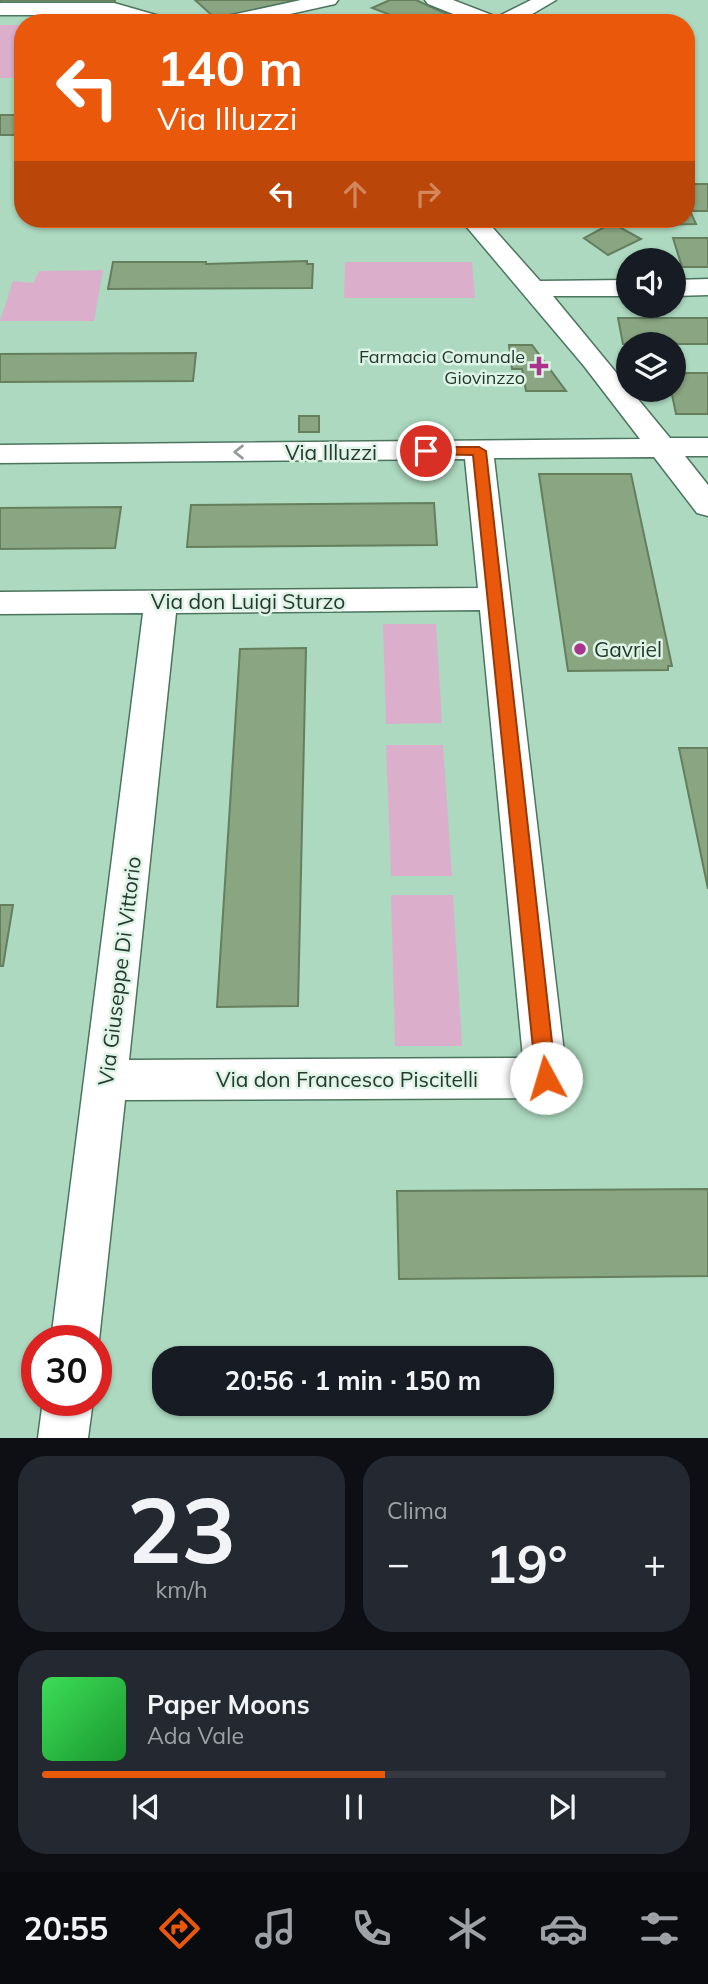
<!DOCTYPE html>
<html lang="it">
<meta charset="utf-8">
<style>
:root{--surface:#171b24;--page:#242831;--text:#f1f3f6;--muted:#9ea1a6;--line:#363941;--accent:#ea580c}
body{margin:0;font-family:Mulish,sans-serif;background:var(--page);color:var(--text);height:100vh;display:flex;flex-direction:column;font-size:26px;white-space:nowrap}
*{box-sizing:border-box;margin:0}
p{font-size:23px;color:var(--muted)}
.icon{flex:none;width:38px;height:38px;fill:none;stroke:currentColor;stroke-width:2;stroke-linecap:round;stroke-linejoin:round}
.map{position:relative;height:1438px;overflow:hidden}
.side{display:flex;flex-direction:column;gap:18px;padding:18px;background:#0d0f14;flex:1}
.side>*{flex:none}
.hud{position:absolute;left:14px;top:14px;width:681px;height:214px;border-radius:28px;box-shadow:0 2px 5px #0004;background:#ea580c;color:#fff;overflow:hidden}
.buttons{position:absolute;left:616px;top:248px;display:grid;gap:14px}
.buttons a{display:grid;place-items:center;width:70px;height:70px;border-radius:50%;background:var(--surface);box-shadow:0 2px 5px #0004;font-size:35px}
.speed{position:absolute;left:21px;top:1325px;display:flex;gap:14px;font-size:35px;font-weight:700;text-align:center}
.speed>*{display:grid;place-content:center;width:91px;height:91px;border-radius:50%;background:var(--surface);box-shadow:0 2px 5px #0004;line-height:1}
.speed .limit{border:10px solid #d22;background:#fff;color:#111}
.pin{position:absolute;display:grid;place-items:center;width:60px;height:60px;color:#fff;margin:-30px;border:4px solid #fff;border-radius:50%;box-shadow:0 2px 7px #0007}
.me{position:absolute;width:77px;margin:-38px;rotate:354deg;stroke-linejoin:round;filter:drop-shadow(0 0 5px #0008)}
.turn{display:flex;align-items:center;gap:24px;height:147px;padding:0 28px;font-size:32px}
.turn .icon{width:91px;height:91px;stroke-width:2.5}
.turn b{display:block;font-size:49px;line-height:60px}
.lanes{display:flex;align-items:center;height:66px;padding:0 28px;background:#0003;justify-content:center;gap:35px;direction:ltr}
.lanes .off{opacity:.35}
.big{font-size:52px;font-weight:700;line-height:1.1}
.side .tile{flex:1;display:flex;flex-direction:column;justify-content:center;gap:10px;min-width:0;padding:0 24px;border-radius:28px;background:var(--page)}
.side .dial{align-items:center;gap:0}
.dial b{font-size:91px;line-height:1}
.song{display:flex;align-items:center;gap:21px}
.cover{width:84px;height:84px;border-radius:10px;background:linear-gradient(135deg,hsl(130 70% 55%),hsl(130 70% 35%))}
.played{height:7px;border-radius:4px;background:linear-gradient(90deg,var(--accent) 55%,var(--line) 55%)}
.keys{display:flex;justify-content:space-around;direction:ltr}
.heat{display:flex;justify-content:space-between;align-items:center;font-size:38px;direction:ltr}
.side .tiles{flex:1;display:grid;gap:18px;grid-template-columns:1fr 1fr}
.tile:last-child{grid-column:span 2}
.trip{position:absolute;left:152px;top:1346px;width:402px;height:70px;border-radius:28px;background:var(--surface);box-shadow:0 2px 5px #0004;font-weight:700;line-height:70px;text-align:center}
.menu{display:flex;height:112px;justify-content:space-around;align-items:center;background:#090b0e;color:var(--muted)}
.menu .icon{width:49px;height:49px}
.menu .on{color:var(--accent)}
.menu b{font-size:32px;color:var(--text)}
.map>svg:first-child{display:block}
.green{fill:#dbafcc}
.building{fill:#89a581;stroke:#657f5d;stroke-width:2}
.lines{fill:none;stroke-linecap:round;stroke-linejoin:round}
.street-casing{stroke:#4c755e;stroke-width:3}
.street{fill:#fff;fill-rule:evenodd}
.oneway{stroke:#939c97}
.route{fill:#ea580c;stroke:#983908;stroke-width:2}
.poi-dot{fill:#a9348d;stroke:#def4e6;stroke-width:2.5}
.labels{text-anchor:middle;dominant-baseline:central;stroke-width:5;stroke-linejoin:round;paint-order:stroke}
.far-poi-label{font-size:18px;fill:#27392f;stroke:#def4e6;text-anchor:end}
.street-label{font-size:21px;fill:#27392f;stroke:#def4e6}
.poi-label{font-size:21px;fill:#27392f;stroke:#def4e6;text-anchor:start}
</style>
<div class="map">
<svg width="708" height="1438" viewBox="0 0 708 1438">
<rect width="100%" height="100%" fill="#acd9bf"/>
<path class="green" d="M39 15H114L112 22H37Z
M0 25H23V78H0Z
M345 262H472L475 298H344Z
M103 270 94 321H0L13 281 33 283 39 271Z
M383 624H436L442 723 386 724Z
M386 745H443L452 876H391Z
M391 895H453L462 1046H395Z"/>
<path class="building" d="M0 0H115L114 4H0Z
M195 0H298L216 19Z
M390 0H416L449 15 433 23H412L372 8Z
M0 115H23V135H0Z
M686 184H708V211H690L696 224 651 225 649 219H686Z
M612 223 641 239 608 255 584 238Z
M673 238H708V267H682Z
M307 261V264H313L312 288 108 289 113 262H206V264Z
M618 318H708V344H623Z
M509 345H532L566 391H526L522 369H512Z
M196 353 193 381 0 382V354Z
M674 373H708V414H676L671 390H674Z
M299 416H319V432H299Z
M539 474H631L672 666H668V670L568 671Z
M434 503 437 545 187 547 191 505Z
M121 507 115 548 0 549V508Z
M306 648 298 1006 217 1007 240 649Z
M679 748H708V889Z
M0 905H13L3 966H0Z
M708 1189V1276L399 1279 397 1191Z"/>
<g class="lines">
<g class="street-casing">
<path id="street" d="M301 0H338L335 4 249 23H210L213 19Z
M425 0H453L497 17 531 0H556L517 23H476L428 4Z
M0 3H114L170 19 173 23H141L113 15H0Z
M460 219H485L540 281 628 280V296H553L670 438H708V456H685L708 485V516L697 513 654 457 494 458 567 1078 561 1092 546 1098 125 1100 99 1340 96 1347V1340H51L143 613 0 614V592L478 588 465 459 0 463V445L640 439 584 366ZM480 610 523 1058 129 1060 176 613Z
M708 279V295L674 296V280Z
M43 1400H93L88 1438H38Z"/>
</g>
<use href="#street" class="street"/>
</g>
<defs><path id="oneway-chevron" d="M-2-3.5L2.5 0L-2 3.5" fill="none" stroke-width="1.6" stroke-linecap="round" stroke-linejoin="round" transform="scale(1.75)"/></defs>
<use class="oneway" href="#oneway-chevron" transform="translate(239 452) rotate(180)"/>
<path class="route" d="M426 447H479L486 451 556 1078 553 1084 546 1087 539 1084 536 1078 473 455 421 454V448Z"/>
<g class="poi-dot">
<path d="M535.5 355.5h7v7h7v7h-7v7h-7v-7h-7v-7h7z"/>
<circle cx="580" cy="649" r="7"/>
</g>
<g class="labels">
<g class="far-poi-label">
<text x="525" y="356">Farmacia Comunale<tspan x="525" dy="21">Giovinzzo</tspan></text>
</g>
<g class="street-label">
<text x="331" y="452">Via Illuzzi</text>
<text x="248" y="601">Via don Luigi Sturzo</text>
<text transform="translate(119 971) rotate(-83)">Via Giuseppe Di Vittorio</text>
<text x="347" y="1079">Via don Francesco Piscitelli</text>
</g>
<g class="poi-label">
<text x="594" y="649">Gavriel</text>
</g>
</g>
</svg>
<div class="buttons">
<a><svg class="icon" aria-label="sound" viewBox="0 0 24 24"><path d="M4 9h4l5-4v14l-5-4H4zM17 9q2 3 0 6"/></svg></a>
<a><svg class="icon" aria-label="layers" viewBox="0 0 24 24"><path d="M12 4l9 5-9 5-9-5zM3 14l9 5 9-5"/></svg></a>
</div>
<div class="speed"><div class="limit">30</div></div>
<div class="pin" style="left:426px;top:451px;background:#d93025"><svg class="icon" aria-label="arrive" viewBox="0 0 24 24"><path d="M6 21V4h12l-3 4 3 4H6"/></svg></div>
<svg class="me" style="left:546px;top:1078px" viewBox="-20 -20 40 40"><circle r="19" fill="#fff"/><path d="M0-13L10 11 0 6-10 11z" fill="#ea580c"/></svg>
<div class="trip">20:56 · 1 min · 150 m</div>
<div class="hud">
<div class="turn"><svg class="icon" aria-label="left" viewBox="0 0 24 24"><path d="M17 20v-9H6M10 6l-5 5 5 5"/></svg><div><b>140 m</b>Via Illuzzi</div></div>
<div class="lanes"><svg class="icon" aria-label="left" viewBox="0 0 24 24"><path d="M17 20v-9H6M10 6l-5 5 5 5"/></svg><svg class="icon off" aria-label="ahead" viewBox="0 0 24 24"><path d="M12 20V5M6 11l6-6 6 6"/></svg><svg class="icon off" aria-label="right" viewBox="0 0 24 24"><path d="M7 20v-9h11M14 6l5 5-5 5"/></svg></div>
</div>
</div>
<section class="side">
<div class="tiles">
<div class="tile dial"><b>23</b><p>km/h</p></div>
<div class="tile"><p>Clima</p>
<div class="heat"><a>−</a><b class="big">19°</b><a>+</a></div>
</div>
<div class="tile">
<div class="song"><i class="cover"></i><div><b>Paper Moons</b><p>Ada Vale</p></div></div>
<div class="played"></div>
<div class="keys"><svg class="icon" aria-label="previous" viewBox="0 0 24 24"><path d="M18 5L8 12l10 7zM5 5v14"/></svg><svg class="icon" aria-label="pause" viewBox="0 0 24 24"><path d="M8 5v14M16 5v14"/></svg><svg class="icon" aria-label="next" viewBox="0 0 24 24"><path d="M6 5l10 7-10 7zM19 5v14"/></svg></div>
</div>
</div>
</section>
<nav class="menu">
<b>20:55</b>
<svg class="icon on" aria-label="directions" viewBox="0 0 24 24"><path d="M12 3l9 9-9 9-9-9zM9 14v-3h6M13 9l2 2-2 2"/></svg>
<svg class="icon" aria-label="music" viewBox="0 0 24 24"><path d="M9 18V5l10-2v13"/><circle cx="6" cy="18" r="3"/><circle cx="16" cy="16" r="3"/></svg>
<svg class="icon" aria-label="phone" viewBox="0 0 24 24"><path d="M5 4h4l2 5-3 2q2 4 5 5l2-3 5 2v4C11 20 4 13 5 4z"/></svg>
<svg class="icon" aria-label="climate" viewBox="0 0 24 24"><path d="M12 3v18M4 7l16 10M4 17L20 7"/></svg>
<svg class="icon" aria-label="car" viewBox="0 0 24 24"><path d="M5 17H2v-5l4-1 3-4h7l3 4 3 1v5h-3M9 17h6M6 11h13"/><circle cx="7" cy="17" r="2"/><circle cx="17" cy="17" r="2"/></svg>
<svg class="icon" aria-label="filters" viewBox="0 0 24 24"><path d="M4 7h16M4 17h16"/><circle cx="9" cy="7" r="2"/><circle cx="15" cy="17" r="2"/></svg>
</nav>
